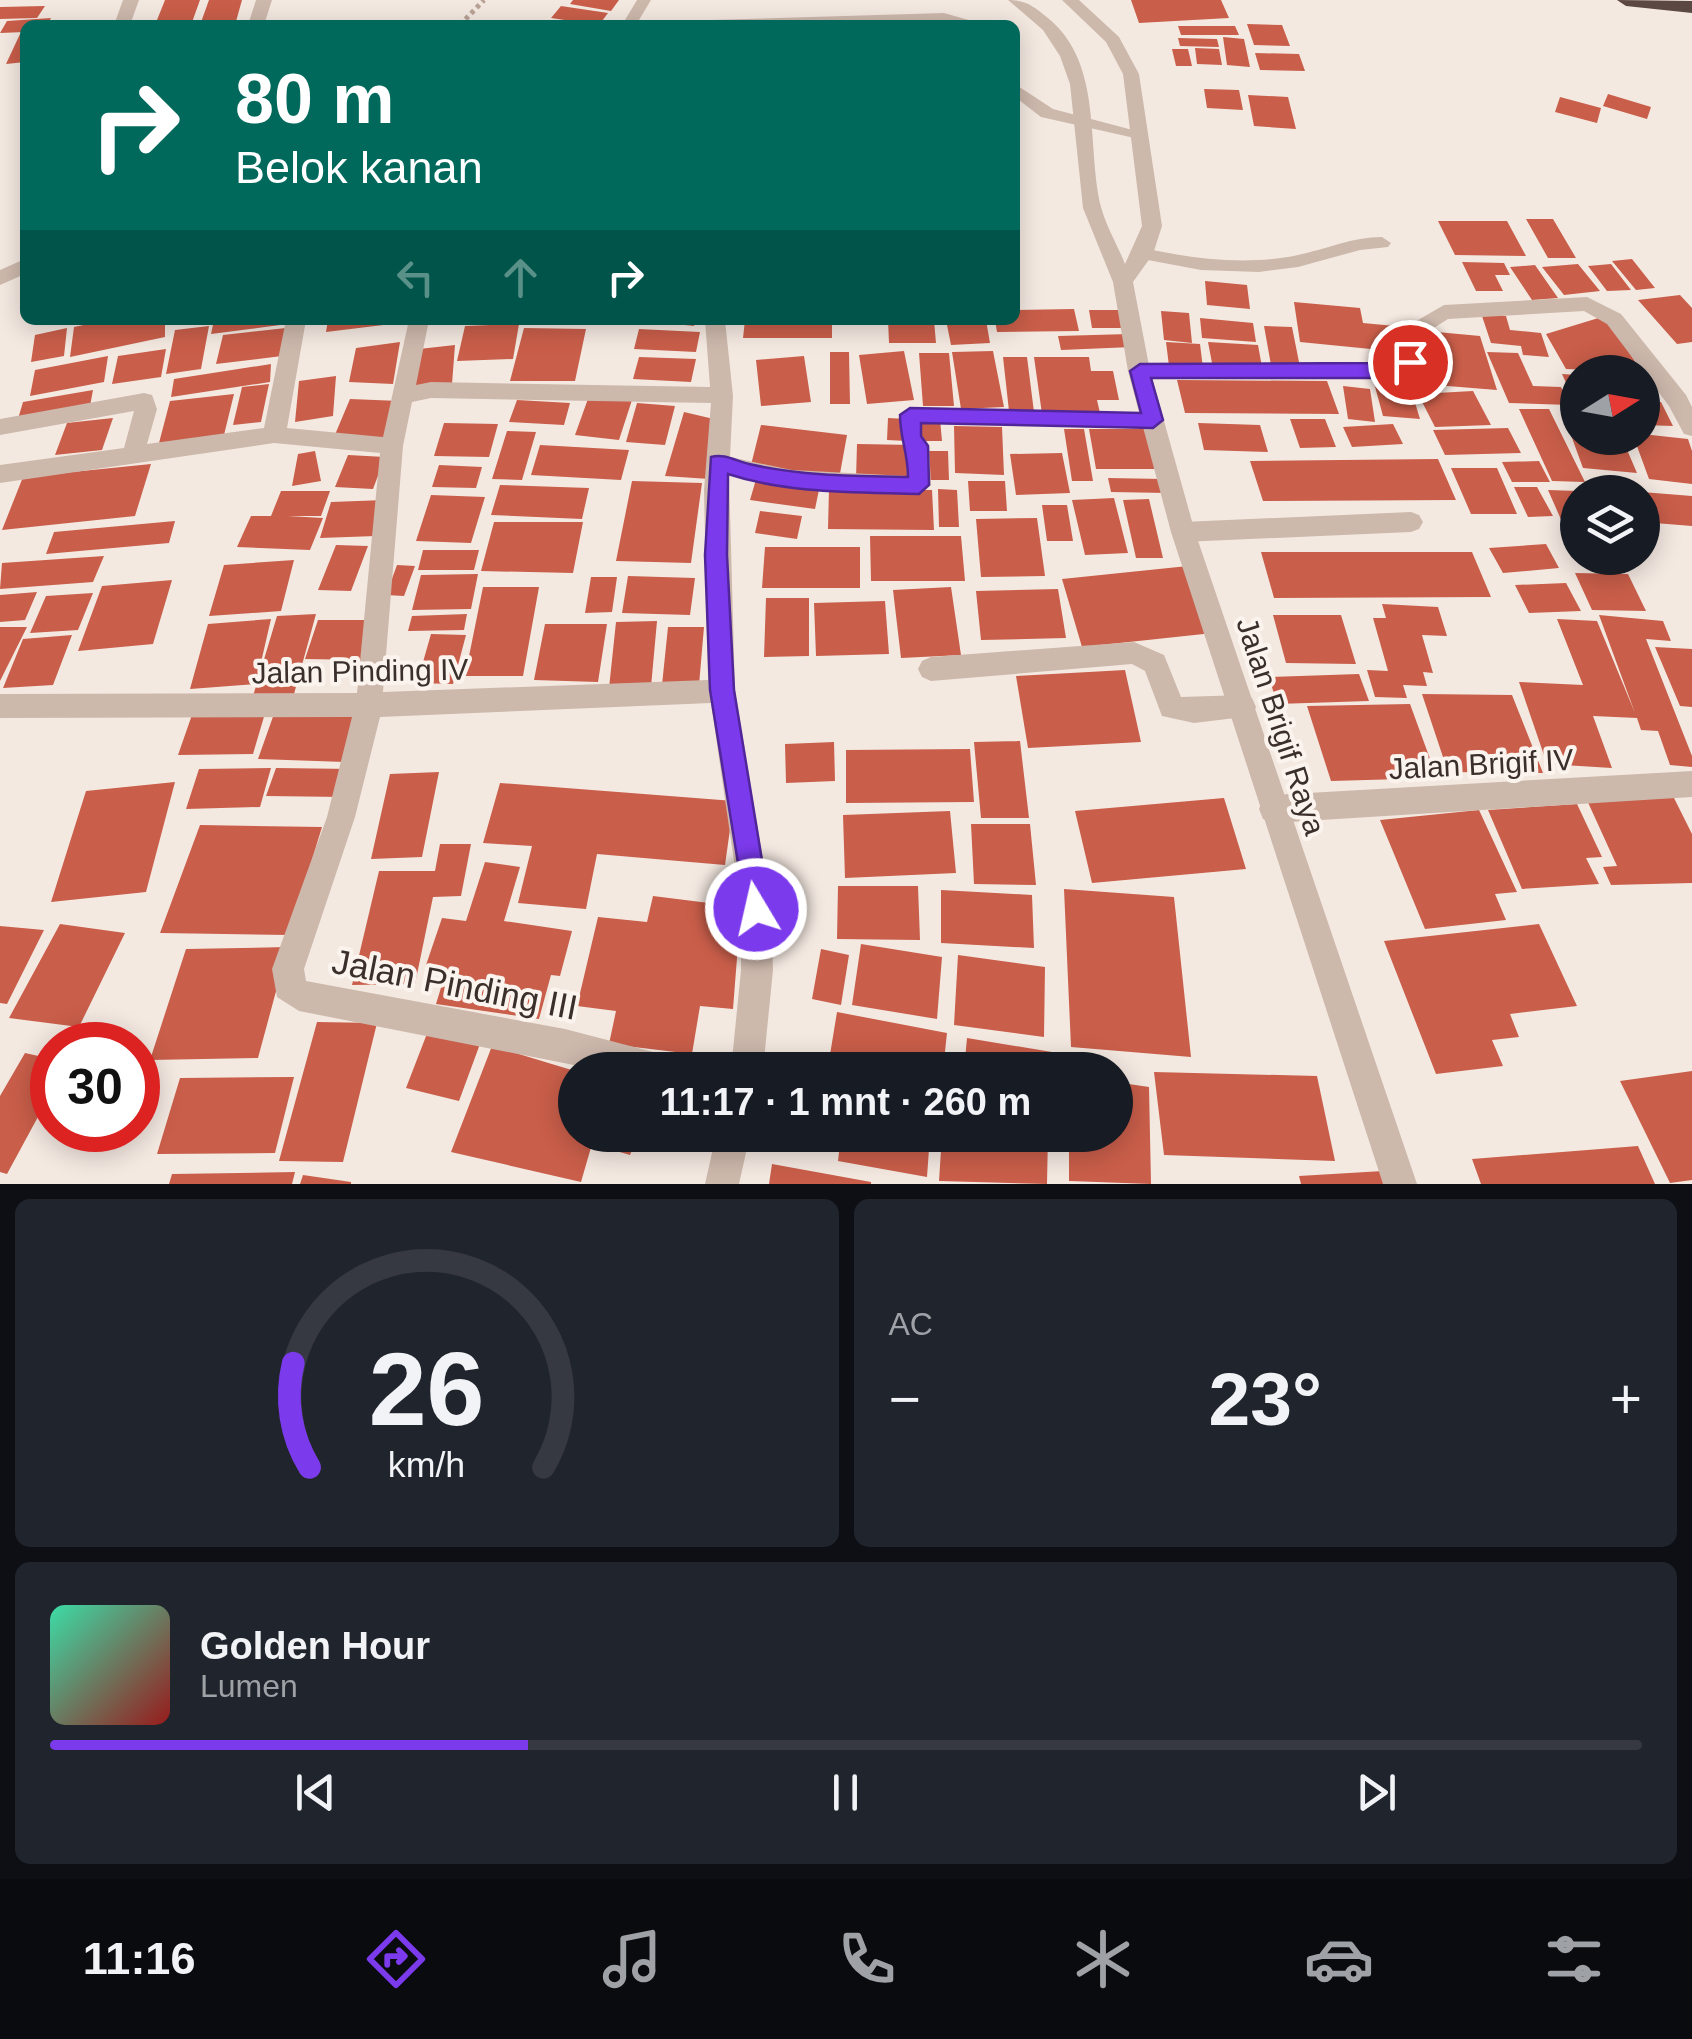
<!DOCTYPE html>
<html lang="id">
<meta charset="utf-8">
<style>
:root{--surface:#171b24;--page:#20242c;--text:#f1f3f6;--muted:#9ea1a6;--line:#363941;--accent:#7c3aed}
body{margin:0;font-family:Arial,sans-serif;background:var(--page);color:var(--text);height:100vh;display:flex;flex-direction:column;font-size:38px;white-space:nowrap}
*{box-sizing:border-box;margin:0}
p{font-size:32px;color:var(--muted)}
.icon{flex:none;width:55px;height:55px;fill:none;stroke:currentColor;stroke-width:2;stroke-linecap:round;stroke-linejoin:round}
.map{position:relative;height:1184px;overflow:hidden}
.drawer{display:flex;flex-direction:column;gap:15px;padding:15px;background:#0d0f14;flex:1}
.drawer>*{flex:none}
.hud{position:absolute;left:20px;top:20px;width:1000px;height:305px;border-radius:15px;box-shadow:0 5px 25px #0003;background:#00695c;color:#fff;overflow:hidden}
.needle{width:65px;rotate:79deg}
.buttons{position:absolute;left:1560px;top:355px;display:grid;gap:20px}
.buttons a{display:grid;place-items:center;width:100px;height:100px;border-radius:50%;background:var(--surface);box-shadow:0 5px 25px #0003;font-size:50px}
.speed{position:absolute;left:30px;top:1022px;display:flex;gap:20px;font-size:50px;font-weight:700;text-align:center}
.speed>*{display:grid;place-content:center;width:130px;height:130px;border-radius:50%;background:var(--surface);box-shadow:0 5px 25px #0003;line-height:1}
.speed .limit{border:15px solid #d22;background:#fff;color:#111}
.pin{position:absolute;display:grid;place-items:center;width:85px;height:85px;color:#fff;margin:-42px;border:5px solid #fff;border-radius:50%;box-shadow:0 2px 10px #0007}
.me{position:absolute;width:110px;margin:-55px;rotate:351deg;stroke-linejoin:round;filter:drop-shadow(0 0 8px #0008)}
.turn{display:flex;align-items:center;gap:35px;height:210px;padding:0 50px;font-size:45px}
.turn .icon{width:130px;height:130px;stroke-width:2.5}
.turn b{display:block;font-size:70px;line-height:85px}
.lanes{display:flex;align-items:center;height:95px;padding:0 50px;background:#0003;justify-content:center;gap:50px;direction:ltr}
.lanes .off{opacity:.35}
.big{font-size:75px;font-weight:700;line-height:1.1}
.drawer .card{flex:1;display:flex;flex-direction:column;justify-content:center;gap:15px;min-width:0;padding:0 35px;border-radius:15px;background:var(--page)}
.drawer .dial{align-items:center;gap:0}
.dial svg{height:260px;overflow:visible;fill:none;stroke:var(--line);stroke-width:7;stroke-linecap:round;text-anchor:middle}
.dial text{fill:var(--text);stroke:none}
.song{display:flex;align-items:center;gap:30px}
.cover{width:120px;height:120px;border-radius:15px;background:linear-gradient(135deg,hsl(160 70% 55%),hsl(0 70% 35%))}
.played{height:10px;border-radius:5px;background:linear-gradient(90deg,var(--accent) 30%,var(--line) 30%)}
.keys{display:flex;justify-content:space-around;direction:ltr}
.heat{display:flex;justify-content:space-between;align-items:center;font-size:55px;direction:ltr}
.drawer .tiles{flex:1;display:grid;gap:15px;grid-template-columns:1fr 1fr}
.card:last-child{grid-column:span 2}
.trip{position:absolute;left:558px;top:1052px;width:575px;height:100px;border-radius:50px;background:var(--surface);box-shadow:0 5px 25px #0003;font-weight:700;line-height:100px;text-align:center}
.tabs{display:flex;height:160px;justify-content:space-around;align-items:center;background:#090b0e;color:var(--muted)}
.tabs .icon{width:70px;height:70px}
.tabs .on{color:var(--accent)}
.tabs b{font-size:45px;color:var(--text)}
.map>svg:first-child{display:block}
.building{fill:#c95e4a}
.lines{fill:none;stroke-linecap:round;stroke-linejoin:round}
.path{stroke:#b9a296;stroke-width:5;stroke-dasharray:4 4;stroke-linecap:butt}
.service{fill:#cdb8ac;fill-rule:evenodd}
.minor{fill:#cdb8ac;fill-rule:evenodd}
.tertiary{fill:#cdb8ac;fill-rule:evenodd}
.motorway{fill:#5c4842;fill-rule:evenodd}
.route{fill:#7c3aed;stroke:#51269a;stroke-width:2.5}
.labels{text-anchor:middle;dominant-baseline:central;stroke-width:8;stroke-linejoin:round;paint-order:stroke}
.street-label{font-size:30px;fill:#3b2f2b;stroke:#fbf4ee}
.near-street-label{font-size:35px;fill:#3b2f2b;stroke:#fbf4ee}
</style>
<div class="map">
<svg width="1692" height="1184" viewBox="0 0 1692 1184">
<rect width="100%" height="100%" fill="#f4e9e1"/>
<path class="building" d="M165 0H200L191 25H155Z
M209 0H242L235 25H200Z
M573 0H619L611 11 570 4Z
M1131 0H1221L1229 18 1139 23Z
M45 6 37 18 0 19V7Z
M561 6 608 13 599 25 551 18Z
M51 18 47 25H25V32L0 33 7 21Z
M1247 24 1282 25 1290 46 1254 45Z
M1178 26H1235L1239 35H1181Z
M25 33V62L6 64 20 34Z
M1223 37 1244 39 1250 67 1227 65Z
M1178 38 1217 39 1219 47 1180 46Z
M1195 48 1219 49 1222 65 1197 64Z
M1172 49H1188L1192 66H1176Z
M1255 53 1299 54 1305 71 1260 70Z
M1204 89 1239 90 1243 110 1207 108Z
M1608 94 1651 107 1647 119 1603 106Z
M1248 95 1288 97 1296 129 1254 126Z
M1560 97 1601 108 1597 123 1555 112Z
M1526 219H1553L1576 258H1548Z
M1438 221H1507L1526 256 1455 255Z
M1632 259 1655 288 1636 290 1612 261Z
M1462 262 1504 263 1510 275H1495L1503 291H1476Z
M1578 264 1600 291 1564 295 1542 267Z
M1611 264 1631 290 1607 291 1588 266Z
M1535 265 1558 298 1532 300 1510 267Z
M1205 281 1247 285 1250 309 1207 305Z
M1680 295 1692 308V342L1677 344 1638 300Z
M1294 302 1360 308 1363 323 1395 326 1401 352 1300 342Z
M1074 309 1079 331 997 332 995 320H1015V310Z
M1089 310H1120L1124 328H1092Z
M1161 311 1189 313 1192 343 1164 340Z
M1481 313 1506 316 1510 330 1541 333 1549 357 1523 355 1521 346 1491 343Z
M1605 316 1642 372 1566 369 1546 334Z
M1200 318 1253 323 1256 342 1202 338Z
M107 320H165V337L70 357 74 327Z
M214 320H289L288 324 211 334Z
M328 320H408V322L326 332Z
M638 320H695L694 326Z
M745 320H832V338H743Z
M888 320H934L936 343H889Z
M946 320H986L990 343 951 345Z
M519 324 513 359 457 361 465 326Z
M209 326 201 369 166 374 175 330Z
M1264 326 1292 327 1300 367 1271 365Z
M67 328 64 356 31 362 35 335Z
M286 328 282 356 216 364 223 335Z
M524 328 586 329 575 381H510Z
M639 329 700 332 696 352 634 349Z
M1437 332 1480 336 1497 390 1435 385 1423 341 1439 343Z
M1129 334 1132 347 1061 350 1058 336Z
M400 342 393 384 349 382 356 348Z
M1166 342 1200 344 1203 368 1169 366Z
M1208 342 1258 345 1262 367 1212 363Z
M455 345 452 384 415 388 419 349Z
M166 349 161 377 112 384 118 356Z
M904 351 914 400 867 404 859 355Z
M993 351 1004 407 961 409 952 352Z
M830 352H849L850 404H830Z
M1487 352 1518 353 1533 386 1561 387 1570 405 1509 403Z
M919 353H949L954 406H923Z
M108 356 104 382 30 396 35 370Z
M804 356 811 402 761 406 756 360Z
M639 357 696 359 691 382 633 379Z
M1003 357H1027L1034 412 1009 411Z
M1034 357H1089L1091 371H1113L1119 400H1097L1100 413 1042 414Z
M271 364 270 382 171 397 174 379Z
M1562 374 1578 375V409Z
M336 376 333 416 295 422 299 381Z
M1177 380 1327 381 1339 414 1185 413Z
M1374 383 1410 386 1420 419 1383 416Z
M269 384 261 422 233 425 242 387Z
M1343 386 1370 389 1375 422 1348 419Z
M93 390 90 406 18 419 23 402Z
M1473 391 1491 425 1435 427 1418 394Z
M234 394 224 435 159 443 170 401Z
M589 396 632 400 619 440 575 435Z
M350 399 400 401 385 439 334 437Z
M517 400 570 403 564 425 509 422Z
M1642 402H1661L1673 426 1642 425Z
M637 403 675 406 665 445 626 442Z
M1519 409H1549L1585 482 1552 481Z
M684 412 718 420 709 479 665 476Z
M113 418 102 450 55 455 67 423Z
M888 418 908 419 907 441 887 440Z
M915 419H940L942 441H916Z
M1290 419H1325L1336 447 1300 448Z
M444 423 498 424 489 457 434 456Z
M1198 423 1260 425 1268 452 1204 450Z
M1393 424 1403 444 1352 447 1343 427Z
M761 425 847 435 839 479 750 469Z
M954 426 1002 427 1004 475 955 473Z
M1568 427 1578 428V438H1622L1637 473 1583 468Z
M1508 428 1521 453 1445 455 1433 430Z
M1064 429H1084L1093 481H1072Z
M1089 429H1146L1155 469H1096Z
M507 431 536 432 522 480 492 479Z
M1642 434 1688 439 1692 451V484L1649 479 1634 438H1642Z
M857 444 915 445 916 480 856 479Z
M540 445 629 450 621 480 531 475Z
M315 451 321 481 292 486 298 454Z
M921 451H948L949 480H922Z
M1062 453 1070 493 1016 495 1010 454Z
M348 455 385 457 373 489 335 487Z
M1438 459 1456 500 1263 501 1250 461Z
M1539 461 1550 482H1512L1502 462Z
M151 464 135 516 2 530 23 477Z
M439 465 482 467 476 488 432 487Z
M1451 468H1497L1517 514H1471Z
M757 476 820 485 815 509 750 500Z
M1108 478 1164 479 1167 493 1111 492Z
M632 481 702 483 691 563 616 561Z
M968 481H1005L1007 511H970Z
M500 485 589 488 582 519 491 515Z
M1514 487H1537L1553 516 1528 517Z
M829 489 932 490 934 530 828 529Z
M938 489 957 490 959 527H939Z
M1548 490 1578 491V549H1574Z
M281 491H330L321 516H288L323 518 310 550 237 547 251 516H271Z
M1642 492 1692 496V526L1642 522Z
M431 495 485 497 471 543 416 541Z
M1114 498 1128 553 1085 555 1072 500Z
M1149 499 1163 558H1136L1123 500Z
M385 500 376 536 320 538 331 502Z
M1042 505H1067L1073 541H1047Z
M760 511 802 516 797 539 755 533Z
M1037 518 1045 576 981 577 976 519Z
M175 521 169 543 46 554 54 532Z
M494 522H583L573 573 481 571Z
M870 536H961L965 581H871Z
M1546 544 1559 568 1503 573 1489 548Z
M336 545 368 546 351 591 318 590Z
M765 547H860V588H762Z
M423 550H479L474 570H418Z
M1261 552H1472L1491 597 1274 598Z
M104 556 93 582 0 589 2 563Z
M294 560 281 611 209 616 224 565Z
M397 565 415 566 404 596 386 595Z
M1188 566 1213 633 1082 647 1062 579Z
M1575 573 1628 574 1646 611 1592 610Z
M478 574 471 609 412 610 421 575Z
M628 576 695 578 690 615 622 613Z
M591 577H617L612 612 585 613Z
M172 580 153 644 78 651 102 586Z
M1566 583 1581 611 1529 613 1515 585Z
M483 587H539L523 676H465Z
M951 587 961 655 901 658 893 590Z
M1058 589 1066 638 981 640 976 591Z
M37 592 25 620 0 622V595Z
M93 593 78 630 30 633 46 596Z
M766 598H809V656L764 657Z
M885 601 889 654 816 656 814 603Z
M1382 604 1438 607 1447 636 1422 635 1433 673 1423 672 1427 686 1403 685 1407 698 1375 697 1367 670 1388 671 1373 618H1386Z
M316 614 294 694 253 696 277 616Z
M467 614 464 630 408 631 412 616Z
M1273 615H1341L1356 664 1286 663Z
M1599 615 1663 621 1671 641 1646 639 1692 756V767L1670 765 1658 731 1641 730 1637 718 1593 716 1612 768 1547 764 1519 682 1583 685 1557 619 1597 621 1635 713Z
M271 619 256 684 190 689 208 624Z
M318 620H373L362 660 305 659Z
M657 621 651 687 609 688 616 622Z
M545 624H607L598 682 534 680Z
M0 627H27L0 681Z
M668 627H704L699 685H662Z
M431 634 466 635 453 684 417 683Z
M72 635 53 685 3 688 23 639Z
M1655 647 1692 649V707L1680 706Z
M1125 670 1141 742 1028 748 1016 676Z
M1359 674 1369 701 1277 704 1269 677Z
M1422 694 1512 695 1543 773 1448 772Z
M1410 704 1437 778 1331 781 1307 706Z
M266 710 253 754 178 755 193 712Z
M275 711 360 714 345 762 258 759Z
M1020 741 1029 818H981L974 742Z
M834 742 835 781 786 783 785 744Z
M970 749 974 802 846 803V750Z
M271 768 260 807 186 809 199 769Z
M276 768 353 769 344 797 266 796Z
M439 772 422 857 371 859 390 774Z
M175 782 146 892 51 902 86 791Z
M500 783 734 801 725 865 597 854 586 909 518 903 532 846 483 843Z
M1673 796 1692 834V883L1611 885 1603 867 1617 866 1586 798Z
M1224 798 1246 869 1092 883 1075 811Z
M1577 804 1602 857 1586 858 1599 884 1522 889 1488 810Z
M1479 810 1517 892 1495 894 1506 920 1425 929 1380 820Z
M950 811 956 873 845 878 843 815Z
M971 824H1030L1036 885 974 884Z
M200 825 322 827 289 935 160 933Z
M440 844H471L461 896 433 897 415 984 352 985 379 871H435Z
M485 862 520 867 504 921 572 931 560 976 551 975 539 1019 436 1004 447 968 426 965 442 918 466 921Z
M838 886H918L920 940 837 939Z
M1064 889 1174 897 1191 1057 1071 1047Z
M941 890 1032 895 1034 948 941 943Z
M653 896 741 907 733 1009 700 1006 692 1054 609 1044 616 1011 577 1006 598 917 647 922Z
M60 924 125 933 79 1027 9 1018Z
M1539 924 1577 1006 1510 1014 1519 1037 1492 1040 1503 1066 1436 1074 1384 941Z
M0 926 44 930 7 1004 0 1003Z
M861 944 942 957 937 1019 852 1005Z
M288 947 258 1058 150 1060 186 949Z
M821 949 849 955 841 1005 812 999Z
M958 955 1045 967 1044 1037 954 1025Z
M837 1012 947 1033 943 1070 828 1067Z
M317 1022 377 1023 343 1162 279 1161Z
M428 1031 480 1044 459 1101 406 1088Z
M967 1038 1052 1052 1051 1070H964Z
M492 1046 575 1071V1135H638L630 1155 592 1144 581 1182 451 1152Z
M25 1053 52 1059V1091L7 1174 0 1172V1096Z
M1692 1071V1180L1670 1183 1620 1081Z
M1154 1072 1317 1076 1335 1161 1164 1155Z
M294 1077 275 1153 157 1154 180 1078Z
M1115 1082 1149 1087 1151 1184 1069 1181V1135H1115Z
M841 1135H930L927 1177 838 1161Z
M942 1135H1048L1047 1184 939 1181Z
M1638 1146 1655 1184H1481L1472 1159Z
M772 1164 871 1182V1184H769Z
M1383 1171 1386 1184H1301L1299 1176Z
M295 1172 292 1184H169L172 1174Z
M303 1175 351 1182V1184H300Z"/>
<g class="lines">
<path class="path" d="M460 25 484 0"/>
<path class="service" d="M637 0H651L636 25H622Z
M1382 237 1391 243 1388 247 1360 250 1298 267 1259 272 1201 270 1137 258 1134 254 1143 248C1194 259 1247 266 1298 255 1327 249 1352 237 1382 237Z"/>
<path class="minor" d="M123 0H139L130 25H114Z
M256 0H272L264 25H248Z
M944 13 986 25H704L712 20Z
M1015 84 1053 109 1148 134 1139 139 1041 117 1015 97Z
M25 259V274L0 285V270Z
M1587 297 1621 314 1686 395 1692 407V436L1684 434 1669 406 1607 324 1584 311 1448 319 1423 335 1419 366 1384 379H1139L1128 371 1139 363H1383L1401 357 1406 327 1444 305Z
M286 320H306L287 428 383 437 409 320H429L416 385 431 382 710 387 705 320H725L733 396 730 457 792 470 907 476C907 453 900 438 900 415L911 407 1161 414 1164 420 1161 426 1153 428 922 423V436L929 445 931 485 919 494 817 491 729 475 735 691 771 909 773 970 763 1070H731L741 970V909L711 703 380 717 355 817 304 969 306 981 565 1029 661 1054 673 1058 677 1070H599L299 1011 277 997 272 969 327 817 352 717 0 718V694L357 693 380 453 274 443 0 483V465L124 448 134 411 0 435V419L144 393 152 395 157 409 147 444 264 428ZM431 398 711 403 704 490 708 680 383 692 403 446 412 402Z
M1411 512 1419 515 1423 522 1419 529 1411 532 1183 542 1175 539 1171 532 1175 525 1183 522Z
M1134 642 1164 655 1181 697 1243 695 1252 698 1256 707 1252 716 1194 723 1162 716 1145 671 1132 664 931 681 922 677 918 669 922 661 931 657Z
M1692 771V797L1273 823 1263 819 1259 809 1263 799 1273 795Z
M716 1135H750L739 1184H705Z"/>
<path class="tertiary" d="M1008 0C1027 0 1034 7 1048 18 1104 64 1086 146 1101 207 1106 226 1118 246 1125 264L1142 226 1123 74 1106 42 1062 0H1079L1119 37 1139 74 1162 226 1153 254 1133 282 1150 371 1195 532 1417 1184H1383L1171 532 1128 371 1113 282 1083 208 1070 84 1060 56 1043 30Z"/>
<path class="motorway" d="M1617 0 1692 1V13L1626 6Z"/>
</g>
<path class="route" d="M1410 355 1420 362 1417 366 1384 378H1151L1163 420 1153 428 921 423V436L928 446 929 485 919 494C856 492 789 494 728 474L727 555 734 690 770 909 766 919 756 923 747 919 710 690 705 555 711 457C724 453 736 461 749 464 801 476 855 476 908 477 908 453 900 438 900 415L910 408 1141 413 1130 371 1140 364 1383 363Z"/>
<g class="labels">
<g class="street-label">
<text transform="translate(360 671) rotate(-1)">Jalan Pinding IV</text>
<text transform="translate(1281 726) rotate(72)">Jalan Brigif Raya</text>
<text transform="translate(1481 764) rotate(-3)">Jalan Brigif IV</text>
</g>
<g class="near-street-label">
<text transform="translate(455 984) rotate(11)">Jalan Pinding III</text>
</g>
</g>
</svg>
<div class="buttons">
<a><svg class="needle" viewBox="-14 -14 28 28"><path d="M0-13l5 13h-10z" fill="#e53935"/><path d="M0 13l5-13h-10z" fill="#9ea1a6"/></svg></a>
<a><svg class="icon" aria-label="layers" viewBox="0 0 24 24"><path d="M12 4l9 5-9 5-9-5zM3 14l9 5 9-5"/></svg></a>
</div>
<div class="speed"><div class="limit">30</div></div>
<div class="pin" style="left:1410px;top:362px;background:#d93025"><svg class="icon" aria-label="arrive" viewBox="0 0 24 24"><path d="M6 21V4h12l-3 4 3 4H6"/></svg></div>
<svg class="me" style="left:756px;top:909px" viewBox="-20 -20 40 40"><circle r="17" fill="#7c3aed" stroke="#fff" stroke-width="3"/><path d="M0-11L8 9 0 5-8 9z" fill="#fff"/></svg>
<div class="trip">11:17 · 1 mnt · 260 m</div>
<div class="hud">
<div class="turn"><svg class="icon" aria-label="right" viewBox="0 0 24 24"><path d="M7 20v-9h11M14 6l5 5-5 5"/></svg><div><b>80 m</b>Belok kanan</div></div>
<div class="lanes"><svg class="icon off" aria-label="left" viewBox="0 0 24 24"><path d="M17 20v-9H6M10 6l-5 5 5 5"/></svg><svg class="icon off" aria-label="ahead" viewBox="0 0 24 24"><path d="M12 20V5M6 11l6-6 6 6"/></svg><svg class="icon" aria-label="right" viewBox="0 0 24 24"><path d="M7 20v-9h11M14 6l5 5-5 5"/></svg></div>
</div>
</div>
<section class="drawer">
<div class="tiles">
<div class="card dial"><svg viewBox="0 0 100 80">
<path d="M14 69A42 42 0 1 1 86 69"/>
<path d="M14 69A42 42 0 0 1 9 37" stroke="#7c3aed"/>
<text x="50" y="56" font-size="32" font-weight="700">26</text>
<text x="50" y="72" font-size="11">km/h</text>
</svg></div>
<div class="card"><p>AC</p>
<div class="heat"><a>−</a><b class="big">23°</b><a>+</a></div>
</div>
<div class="card">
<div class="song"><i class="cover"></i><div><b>Golden Hour</b><p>Lumen</p></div></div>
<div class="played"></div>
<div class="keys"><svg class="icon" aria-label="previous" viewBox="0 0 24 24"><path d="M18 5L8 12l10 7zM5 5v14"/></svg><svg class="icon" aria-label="pause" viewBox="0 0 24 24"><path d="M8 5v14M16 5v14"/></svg><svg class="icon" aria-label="next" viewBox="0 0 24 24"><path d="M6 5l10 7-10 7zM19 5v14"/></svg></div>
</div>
</div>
</section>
<nav class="tabs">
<b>11:16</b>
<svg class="icon on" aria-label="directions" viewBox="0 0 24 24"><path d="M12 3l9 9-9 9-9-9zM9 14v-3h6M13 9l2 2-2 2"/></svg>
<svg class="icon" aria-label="music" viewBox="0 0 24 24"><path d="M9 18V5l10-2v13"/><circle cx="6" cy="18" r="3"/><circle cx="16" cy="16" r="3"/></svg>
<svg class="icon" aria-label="phone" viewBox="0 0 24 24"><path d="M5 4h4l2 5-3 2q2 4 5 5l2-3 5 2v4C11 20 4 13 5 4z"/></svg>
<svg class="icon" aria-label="climate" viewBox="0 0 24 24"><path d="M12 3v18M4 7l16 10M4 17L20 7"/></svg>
<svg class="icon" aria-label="car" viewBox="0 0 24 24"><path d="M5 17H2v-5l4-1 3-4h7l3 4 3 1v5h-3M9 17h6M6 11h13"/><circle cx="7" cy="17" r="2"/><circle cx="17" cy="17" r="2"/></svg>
<svg class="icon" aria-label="filters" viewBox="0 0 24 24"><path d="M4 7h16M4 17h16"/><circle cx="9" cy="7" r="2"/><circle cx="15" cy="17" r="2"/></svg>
</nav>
